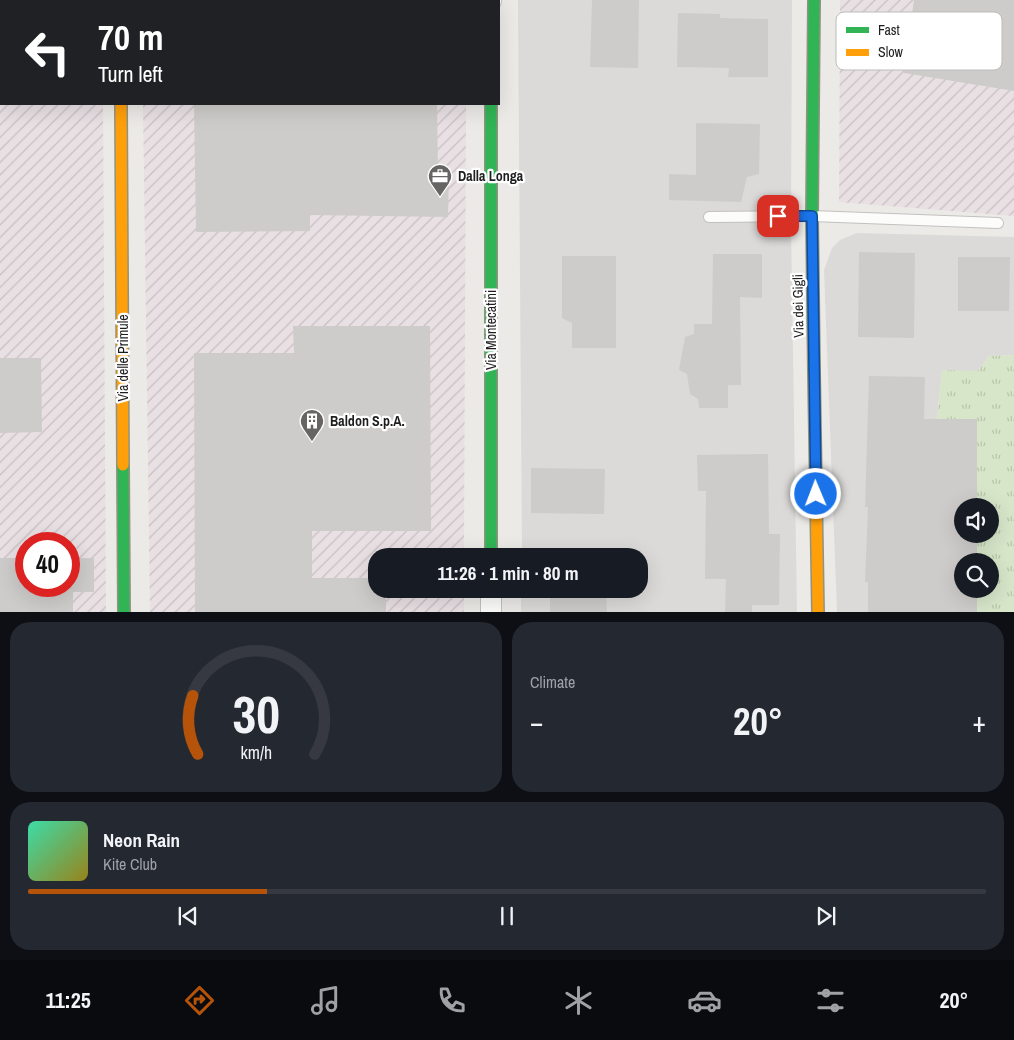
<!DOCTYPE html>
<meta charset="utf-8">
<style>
:root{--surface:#171b24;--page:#242831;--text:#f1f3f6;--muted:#9ea1a6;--line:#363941;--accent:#b45309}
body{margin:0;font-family:"Archivo Narrow",sans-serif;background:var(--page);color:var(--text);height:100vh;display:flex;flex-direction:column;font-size:19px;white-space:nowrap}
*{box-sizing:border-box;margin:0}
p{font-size:16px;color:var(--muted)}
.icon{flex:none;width:28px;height:28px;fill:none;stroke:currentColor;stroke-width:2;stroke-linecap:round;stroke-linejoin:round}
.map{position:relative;height:612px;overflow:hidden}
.drawer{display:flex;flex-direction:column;gap:10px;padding:10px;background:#0d0f14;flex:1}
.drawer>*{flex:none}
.guide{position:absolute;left:0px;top:0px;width:500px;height:105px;box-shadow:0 5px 20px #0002;background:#202124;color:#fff;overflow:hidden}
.fabs{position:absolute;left:954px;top:498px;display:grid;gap:10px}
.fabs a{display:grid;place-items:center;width:45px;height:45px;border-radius:50%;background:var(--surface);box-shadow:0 5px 20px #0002;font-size:25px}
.speed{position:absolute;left:15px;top:532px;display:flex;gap:10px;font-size:25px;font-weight:700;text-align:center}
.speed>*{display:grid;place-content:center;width:65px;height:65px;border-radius:50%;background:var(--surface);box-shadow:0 5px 20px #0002;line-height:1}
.speed .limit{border:8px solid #d22;background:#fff;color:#111}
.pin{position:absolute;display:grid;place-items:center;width:42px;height:42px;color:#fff;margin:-21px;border-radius:10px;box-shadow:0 2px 8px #0006}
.me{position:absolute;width:55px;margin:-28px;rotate:359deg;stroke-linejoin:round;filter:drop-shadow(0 0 4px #0008)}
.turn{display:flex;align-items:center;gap:18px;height:105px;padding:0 15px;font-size:22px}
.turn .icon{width:65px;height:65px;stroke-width:2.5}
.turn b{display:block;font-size:35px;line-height:42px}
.big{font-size:38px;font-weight:700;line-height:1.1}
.drawer .widget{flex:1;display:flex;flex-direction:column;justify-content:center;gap:8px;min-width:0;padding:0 18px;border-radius:20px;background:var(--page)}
.drawer .dial{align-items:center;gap:0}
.dial svg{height:130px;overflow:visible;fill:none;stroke:var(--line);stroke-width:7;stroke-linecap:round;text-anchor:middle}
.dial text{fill:var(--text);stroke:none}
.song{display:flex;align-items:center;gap:15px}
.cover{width:60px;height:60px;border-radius:8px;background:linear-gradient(135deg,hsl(160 70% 55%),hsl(50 70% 35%))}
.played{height:5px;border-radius:2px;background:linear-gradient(90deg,var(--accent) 25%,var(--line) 25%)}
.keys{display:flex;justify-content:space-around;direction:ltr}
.heat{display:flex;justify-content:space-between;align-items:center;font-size:28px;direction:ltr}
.drawer .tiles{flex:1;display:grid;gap:10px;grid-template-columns:1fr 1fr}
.widget:last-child{grid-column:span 2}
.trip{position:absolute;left:368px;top:548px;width:280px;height:50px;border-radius:20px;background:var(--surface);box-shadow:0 5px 20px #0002;font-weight:700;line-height:50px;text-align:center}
.menu{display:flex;height:80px;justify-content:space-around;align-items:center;background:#090b0e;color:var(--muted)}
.menu .icon{width:35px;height:35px}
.menu .selected{color:var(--accent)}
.menu b{font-size:22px;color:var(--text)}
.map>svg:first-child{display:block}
.residential{fill:#dbdad8}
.industrial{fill:url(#industrial-furrows);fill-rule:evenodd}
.grass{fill:url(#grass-tufts)}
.building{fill:#ceccca}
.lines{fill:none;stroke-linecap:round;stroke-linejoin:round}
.lane-casing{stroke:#c2c1bf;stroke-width:12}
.street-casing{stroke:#c2c1bf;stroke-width:22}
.fast-casing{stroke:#919381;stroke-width:14}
.slow-casing{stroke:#919381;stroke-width:14}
.lane{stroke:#fcfcfb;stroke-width:10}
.street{stroke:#fcfcfb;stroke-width:20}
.fast{stroke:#30b455;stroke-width:11}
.slow{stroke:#ff9f0a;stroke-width:11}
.route-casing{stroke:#114b97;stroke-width:12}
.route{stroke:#1a73e8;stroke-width:9}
.labels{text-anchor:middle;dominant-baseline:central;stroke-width:4.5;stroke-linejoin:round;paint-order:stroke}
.poi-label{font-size:14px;font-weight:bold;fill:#1e1e1e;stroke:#fff;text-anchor:start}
.street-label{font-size:14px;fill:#1e1e1e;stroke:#fff}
.key{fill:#fff;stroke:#bcbcbc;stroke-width:1}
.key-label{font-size:14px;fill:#1e1e1e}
</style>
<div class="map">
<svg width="1014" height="613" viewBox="0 0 1014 613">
<defs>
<pattern id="industrial-furrows" width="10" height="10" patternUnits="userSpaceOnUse" patternTransform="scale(1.25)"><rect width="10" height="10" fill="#e9e0e4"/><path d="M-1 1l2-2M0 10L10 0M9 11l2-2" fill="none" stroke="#c7c0c3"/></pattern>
<pattern id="grass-tufts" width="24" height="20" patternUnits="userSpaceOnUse" patternTransform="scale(1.25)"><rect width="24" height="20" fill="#d7e6c9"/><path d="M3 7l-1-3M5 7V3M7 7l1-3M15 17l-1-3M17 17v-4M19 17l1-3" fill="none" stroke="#b8c5ac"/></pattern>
</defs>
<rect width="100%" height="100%" fill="#eceae7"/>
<path class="residential" d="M142 0H467L142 1Z
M518 0H792L791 225 797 612H521V589H639V556H522Z
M857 233 1014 237V355L989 356 978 371H942L937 419H977V506H962V534H977V561H962V589H977V612H837L824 270 832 248 840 240Z"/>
<path class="industrial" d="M840 0H1014V216L839 202Z
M0 78 1 104H103L106 612H0ZM26 544H69V586H26Z
M143 104H466L464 556H376V589H464V612H150Z"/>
<path class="grass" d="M1014 355V612H977V589H990V561H977V534H990V506H977V419H937L942 370 978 371 989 356Z"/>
<path class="building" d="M592 0H639L638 68 590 67Z
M914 0H1014V91L904 73Z
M678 13 720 14V18L768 19V77H728L729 68 677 67Z
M194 104H437L438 172H449L448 217 310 215V231L196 232Z
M696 123 760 124 759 174 747 177 741 202 669 200V174L696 175Z
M859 252 915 253 914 338 858 337Z
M713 254H762V298L740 297 741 385H728V408H699L698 399 690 394 687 374 679 370 685 337 694 334V324H712Z
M562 256H616V348H572V323L562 318Z
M958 257H1010L1009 311H958Z
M293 326H430L431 531H312V578H376V589H386V613H195L194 353H294Z
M0 358H41L42 432 0 433Z
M869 376 925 377 924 419H977V506H962V534H977V561H962V589H977V613H868V582H865L868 507H865Z
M768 454 769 534H780L779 605H752V613H725L726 579H705L706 491H698L697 455Z
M531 468 605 469 604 514 531 513Z
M0 558H26V586H69V558H94V592H73V613H0Z
M550 589H606L607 613H550Z"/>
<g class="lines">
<g class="lane-casing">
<path id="lane" d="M709 217 812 216 998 223"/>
</g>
<g class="street-casing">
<path id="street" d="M122 1V0
M491 1V0
M491 613V589"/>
</g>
<g class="fast-casing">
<path id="fast" d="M814 0 812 216 814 374
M491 104V556
M123 465 124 613"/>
</g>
<g class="slow-casing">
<path id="slow" d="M121 104 123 465
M814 374 818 613"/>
</g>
<use href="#lane" class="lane"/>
<use href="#street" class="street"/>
<use href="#fast" class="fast"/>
<use href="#slow" class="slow"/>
</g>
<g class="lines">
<g class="route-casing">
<path id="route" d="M778 216H812L816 494"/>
</g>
<use href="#route" class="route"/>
</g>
<defs>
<g id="office-pin" transform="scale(1.25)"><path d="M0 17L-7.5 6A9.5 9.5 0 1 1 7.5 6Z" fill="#666564" stroke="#fff"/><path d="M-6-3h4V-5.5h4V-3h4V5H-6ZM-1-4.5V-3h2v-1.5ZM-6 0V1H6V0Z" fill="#fff"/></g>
<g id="building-pin" transform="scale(1.25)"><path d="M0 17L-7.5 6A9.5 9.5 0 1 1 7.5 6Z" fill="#666564" stroke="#fff"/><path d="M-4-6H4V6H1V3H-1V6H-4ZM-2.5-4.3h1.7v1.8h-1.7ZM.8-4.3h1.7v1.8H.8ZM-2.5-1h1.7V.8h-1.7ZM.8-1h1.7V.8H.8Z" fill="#fff"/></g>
</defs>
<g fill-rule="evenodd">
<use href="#office-pin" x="440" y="176"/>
<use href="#building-pin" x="312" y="421"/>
</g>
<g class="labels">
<g class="poi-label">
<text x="458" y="176">Dalla Longa</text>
<text x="330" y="421">Baldon S.p.A.</text>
</g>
<g class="street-label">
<text transform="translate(798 306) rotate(-91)">Via dei Gigli</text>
<text transform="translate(491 330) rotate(-90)">Via Montecatini</text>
<text transform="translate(123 358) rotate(-90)">Via delle Primule</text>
</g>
</g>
<rect x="836" y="12" width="166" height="58" rx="8" class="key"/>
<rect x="846" y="27" width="23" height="6" fill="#30b455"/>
<rect x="846" y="49" width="23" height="7" fill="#ff9f0a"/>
<g class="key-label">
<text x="878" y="35">Fast</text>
<text x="878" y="57">Slow</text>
</g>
</svg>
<div class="fabs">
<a><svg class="icon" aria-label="sound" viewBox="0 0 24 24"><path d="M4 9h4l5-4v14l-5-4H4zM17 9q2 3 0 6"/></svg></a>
<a><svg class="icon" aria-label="search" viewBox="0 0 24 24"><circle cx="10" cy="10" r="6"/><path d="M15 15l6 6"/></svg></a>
</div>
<div class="speed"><div class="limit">40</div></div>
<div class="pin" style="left:778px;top:216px;background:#d93025"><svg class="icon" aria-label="arrive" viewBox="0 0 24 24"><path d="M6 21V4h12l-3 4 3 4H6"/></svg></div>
<svg class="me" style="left:816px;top:494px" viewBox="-20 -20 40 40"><circle r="17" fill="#1a73e8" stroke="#fff" stroke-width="3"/><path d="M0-11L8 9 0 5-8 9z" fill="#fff"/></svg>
<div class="trip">11:26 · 1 min · 80 m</div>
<div class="guide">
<div class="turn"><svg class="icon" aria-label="left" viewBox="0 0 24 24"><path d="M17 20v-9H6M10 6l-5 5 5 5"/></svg><div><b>70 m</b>Turn left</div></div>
</div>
</div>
<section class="drawer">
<div class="tiles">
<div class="widget dial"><svg viewBox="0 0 100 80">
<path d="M14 69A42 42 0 1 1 86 69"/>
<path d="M14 69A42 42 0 0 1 11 33" stroke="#b45309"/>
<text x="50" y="56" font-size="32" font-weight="700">30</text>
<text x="50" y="72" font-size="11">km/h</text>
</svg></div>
<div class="widget"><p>Climate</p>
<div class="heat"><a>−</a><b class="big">20°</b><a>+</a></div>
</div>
<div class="widget">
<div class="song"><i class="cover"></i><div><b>Neon Rain</b><p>Kite Club</p></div></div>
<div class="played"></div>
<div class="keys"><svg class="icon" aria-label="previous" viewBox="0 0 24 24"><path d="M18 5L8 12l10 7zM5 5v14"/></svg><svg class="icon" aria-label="pause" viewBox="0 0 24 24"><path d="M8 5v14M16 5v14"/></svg><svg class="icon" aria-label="next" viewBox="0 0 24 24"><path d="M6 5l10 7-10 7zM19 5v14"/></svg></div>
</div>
</div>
</section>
<nav class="menu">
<b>11:25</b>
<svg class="icon selected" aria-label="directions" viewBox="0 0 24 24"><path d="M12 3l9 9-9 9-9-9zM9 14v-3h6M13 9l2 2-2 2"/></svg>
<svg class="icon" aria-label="music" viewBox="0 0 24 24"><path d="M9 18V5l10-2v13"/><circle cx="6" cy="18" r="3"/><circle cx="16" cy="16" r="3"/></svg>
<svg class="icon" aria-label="phone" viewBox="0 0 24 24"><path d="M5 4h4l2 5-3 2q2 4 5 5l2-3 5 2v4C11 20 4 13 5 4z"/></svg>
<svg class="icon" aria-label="climate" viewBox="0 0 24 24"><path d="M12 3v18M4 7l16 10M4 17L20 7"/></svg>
<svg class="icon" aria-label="car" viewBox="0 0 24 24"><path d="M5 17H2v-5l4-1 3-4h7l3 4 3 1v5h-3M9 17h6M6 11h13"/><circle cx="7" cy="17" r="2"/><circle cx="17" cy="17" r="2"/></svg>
<svg class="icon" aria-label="filters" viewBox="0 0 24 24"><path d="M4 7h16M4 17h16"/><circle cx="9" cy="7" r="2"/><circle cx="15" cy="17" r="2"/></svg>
<b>20°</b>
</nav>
